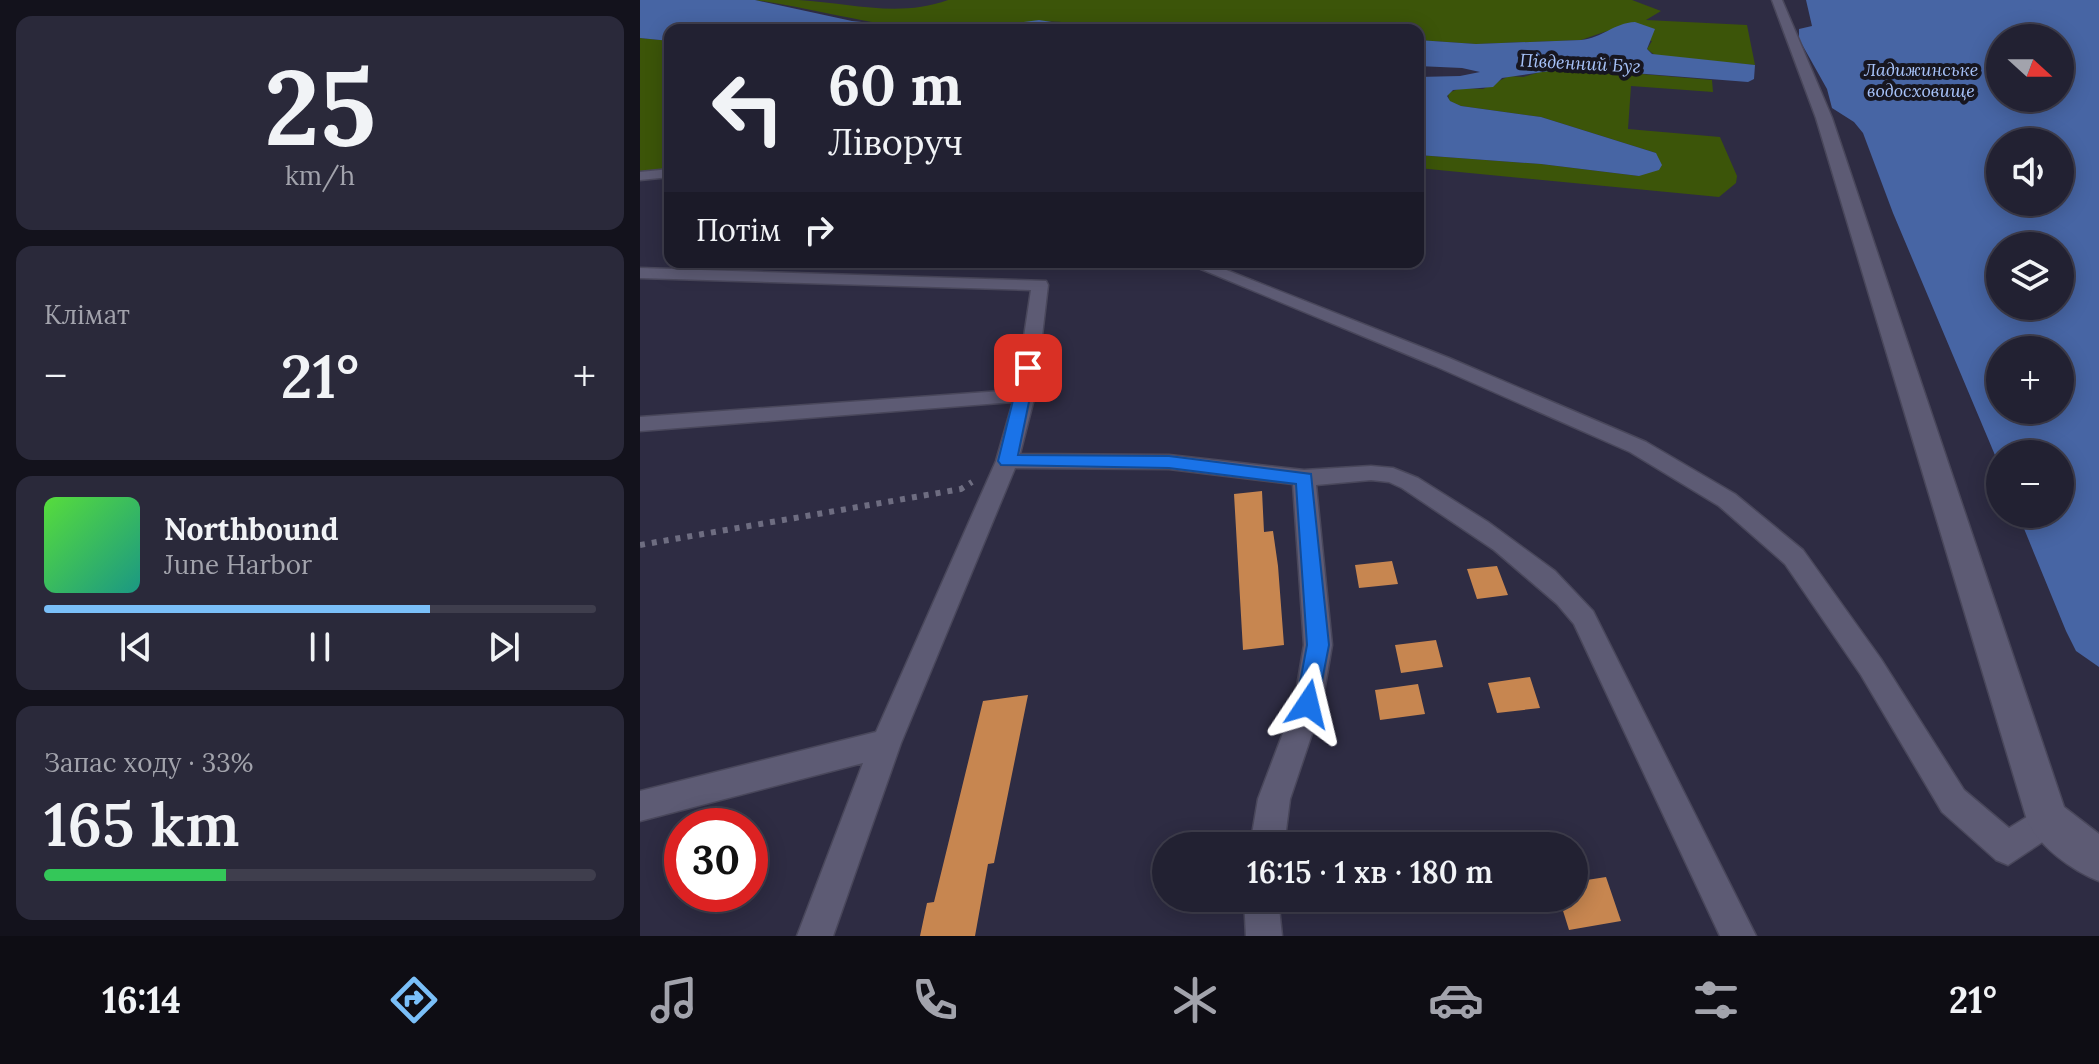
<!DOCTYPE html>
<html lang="uk">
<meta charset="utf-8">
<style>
:root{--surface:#222132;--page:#2a293a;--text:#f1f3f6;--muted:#a2a3ac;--line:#3f3e4d;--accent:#7abff8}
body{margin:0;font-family:Lora,serif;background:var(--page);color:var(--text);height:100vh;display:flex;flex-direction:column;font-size:30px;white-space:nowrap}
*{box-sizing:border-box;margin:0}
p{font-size:26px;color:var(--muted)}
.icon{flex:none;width:44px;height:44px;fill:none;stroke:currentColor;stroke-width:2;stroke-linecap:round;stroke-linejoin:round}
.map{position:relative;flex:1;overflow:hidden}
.details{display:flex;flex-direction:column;gap:16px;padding:16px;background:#13121c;width:640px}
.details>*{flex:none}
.banner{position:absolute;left:24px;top:24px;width:760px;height:244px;border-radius:16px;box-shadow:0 4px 20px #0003,0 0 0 2px var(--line);background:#222132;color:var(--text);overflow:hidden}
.needle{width:52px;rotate:111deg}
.fabs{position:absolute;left:1346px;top:24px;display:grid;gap:16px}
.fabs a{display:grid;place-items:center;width:88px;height:88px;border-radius:50%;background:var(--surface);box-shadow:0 4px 20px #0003,0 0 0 2px var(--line);font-size:40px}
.speed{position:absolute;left:24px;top:808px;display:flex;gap:16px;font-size:40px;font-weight:700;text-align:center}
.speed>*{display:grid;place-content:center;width:104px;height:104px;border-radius:50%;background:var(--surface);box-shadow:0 4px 20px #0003,0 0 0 2px var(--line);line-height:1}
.speed .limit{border:12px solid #d22;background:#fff;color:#111}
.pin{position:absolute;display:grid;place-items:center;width:68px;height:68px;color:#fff;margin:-34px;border-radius:16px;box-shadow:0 4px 12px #0006}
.me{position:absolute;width:88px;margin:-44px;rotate:10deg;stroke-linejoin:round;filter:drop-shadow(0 0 6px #0008)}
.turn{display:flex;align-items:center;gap:28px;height:168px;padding:0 32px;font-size:36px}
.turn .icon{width:104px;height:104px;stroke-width:2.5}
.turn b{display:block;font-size:56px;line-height:68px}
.then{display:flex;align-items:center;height:76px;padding:0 32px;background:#0003;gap:16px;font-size:30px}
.big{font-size:60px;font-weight:600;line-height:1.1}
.details .card{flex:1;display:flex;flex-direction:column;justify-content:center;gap:12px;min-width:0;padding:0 28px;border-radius:16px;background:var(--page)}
.details .dial{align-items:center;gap:0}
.dial b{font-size:104px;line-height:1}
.song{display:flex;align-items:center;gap:24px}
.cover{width:96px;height:96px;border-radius:12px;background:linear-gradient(135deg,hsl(110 70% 55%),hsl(170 70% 35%))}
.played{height:8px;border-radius:4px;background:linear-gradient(90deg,var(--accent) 70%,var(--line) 70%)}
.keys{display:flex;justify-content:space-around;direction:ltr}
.heat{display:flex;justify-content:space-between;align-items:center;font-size:44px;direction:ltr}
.charge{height:12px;border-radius:6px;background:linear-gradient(90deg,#34c759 33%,var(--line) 0)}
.trip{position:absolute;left:512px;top:832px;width:436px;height:80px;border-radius:40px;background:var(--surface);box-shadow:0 4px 20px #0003,0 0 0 2px var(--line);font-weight:600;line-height:80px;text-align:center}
.menu{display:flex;height:128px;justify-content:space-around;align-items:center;background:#0e0d14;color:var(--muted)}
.menu .icon{width:56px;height:56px}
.menu .current{color:var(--accent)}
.menu b{font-size:36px;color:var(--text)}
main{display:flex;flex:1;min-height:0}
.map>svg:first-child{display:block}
.green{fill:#3c5509}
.water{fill:#4765a4;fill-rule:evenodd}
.building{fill:#c78650}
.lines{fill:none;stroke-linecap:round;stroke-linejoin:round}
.minor-casing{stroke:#49475b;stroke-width:3}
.tertiary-casing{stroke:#49475b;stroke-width:3}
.path{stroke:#6e6d81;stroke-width:6;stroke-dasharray:5 7;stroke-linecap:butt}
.minor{fill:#5d5b74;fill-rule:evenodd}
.tertiary{fill:#5d5b74;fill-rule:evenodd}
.route{fill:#1a73e8;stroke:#114b97;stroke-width:2}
.labels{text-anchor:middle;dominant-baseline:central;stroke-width:8;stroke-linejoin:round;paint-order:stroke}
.far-water-label{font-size:18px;font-style:italic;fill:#a7c2f8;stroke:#171620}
</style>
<main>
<section class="details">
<div class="card dial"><b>25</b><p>km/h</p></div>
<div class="card"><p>Клімат</p>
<div class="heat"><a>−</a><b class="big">21°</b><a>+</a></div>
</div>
<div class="card">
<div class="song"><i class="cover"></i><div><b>Northbound</b><p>June Harbor</p></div></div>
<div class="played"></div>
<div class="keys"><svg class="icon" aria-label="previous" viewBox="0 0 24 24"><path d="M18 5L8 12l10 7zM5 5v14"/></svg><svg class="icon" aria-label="pause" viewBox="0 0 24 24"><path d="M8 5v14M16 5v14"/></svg><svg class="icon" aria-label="next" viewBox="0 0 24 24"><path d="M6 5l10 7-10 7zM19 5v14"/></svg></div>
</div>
<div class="card"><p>Запас ходу · 33%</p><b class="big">165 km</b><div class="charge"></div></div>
</section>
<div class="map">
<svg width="1459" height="936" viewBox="0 0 1459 936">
<rect width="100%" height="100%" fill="#2e2c43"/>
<path class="green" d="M115 0C130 0 145 0 159 0 209 3 259 18 308 0H992L1021 11 1006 20 1107 25 1115 65 1016 56 1007 49 1012 41 967 31 941 40 836 44 778 40V30H424L434 28V24C388 15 345 32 299 30 236 27 177 9 115 0Z
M0 38 30 41V173L0 176Z
M930 68 1072 80 1073 92 991 86 988 129 1080 137 1097 176 1096 183 1079 197 778 168V155L901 164 999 176 1016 153 901 117 821 106 809 101 808 93 821 88 843 89 869 76 883 77 907 70Z"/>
<path class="water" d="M0 0H115L212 21 301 30H30V41L0 38Z
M1166 0H1459V667L1436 651 1426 631 1378 514H1420V454H1360V467L1253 213 1223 133 1214 122 1192 108 1187 89 1159 39V29L1172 26ZM1360 38H1420V98H1360ZM1360 142H1420V202H1360ZM1360 246H1420V306H1360ZM1360 350H1420V410H1360Z
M399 20 437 26 424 30H323Z
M995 22 1015 29 1007 49 1012 54 1115 65 1114 79 1108 82 930 68 862 78 853 87 813 90 807 96 810 101 821 106 901 117 1016 153 1022 165 1019 170 999 176 901 164 778 155V77L820 76 840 72 822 68 778 66V40L836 44 941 40C962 38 974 23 995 22Z"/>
<path class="building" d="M622 491 624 532 633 531 638 566 644 645 603 650 594 494Z
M752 561 758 584 719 588 715 565Z
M857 566 868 595 837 599 827 569Z
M796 640 803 667 761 673 755 645Z
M890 677 900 708 857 713 848 683Z
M778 684 785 714 740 720 735 690Z
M388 695 354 863 348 864 335 936H280L287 903 294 902 343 701Z
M966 877 981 921 929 930 919 898H934V882Z"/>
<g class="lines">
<g class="minor-casing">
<path id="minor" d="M30 169V177L0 180V172Z
M544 262H566L809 358 1006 442 1095 494 1163 550 1241 659 1324 790 1369 828 1408 804 1419 809 1424 820 1419 831 1368 865 1356 860 1302 812 1221 675 1145 564 1079 506 990 452 795 366Z
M0 268 406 281 408 285 395 395 380 454 529 455 664 470 731 466 753 468 778 478 848 522 915 571 953 611 1116 936H1080L934 624 917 604 854 550 762 488 749 482 731 480 676 485 692 645 682 704 650 799 644 846H610L618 799 654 704 664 645 653 484 529 469 375 468 261 743 193 936H157L223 763 0 821V791L236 732 356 461 373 402 0 431V417L376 390 391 290 0 278Z
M604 898H638L642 936H606Z"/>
</g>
<g class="tertiary-casing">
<path id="tertiary" d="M1132 0H1142L1192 118 1424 807 1459 834V881C1433 871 1398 846 1387 820L1176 118Z"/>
</g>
<path class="path" d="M0 545 321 489 332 482"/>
<use href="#minor" class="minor"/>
<use href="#tertiary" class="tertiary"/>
</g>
<path class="route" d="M388 363 396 368 378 455 529 456 671 474 689 645 676 712 668 715 659 712 656 704 667 645 656 484 529 468 361 465 358 461 381 368Z"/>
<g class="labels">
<g class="far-water-label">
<text transform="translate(940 63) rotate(3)">Південний Буг</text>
<text x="1281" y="69">Ладижинське<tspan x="1281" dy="21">водосховище</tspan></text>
</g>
</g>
</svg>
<div class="fabs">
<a><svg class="needle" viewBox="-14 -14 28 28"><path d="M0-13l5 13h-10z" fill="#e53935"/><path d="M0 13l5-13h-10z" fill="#a2a3ac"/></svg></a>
<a><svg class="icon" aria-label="sound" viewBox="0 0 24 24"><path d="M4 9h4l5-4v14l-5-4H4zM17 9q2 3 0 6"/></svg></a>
<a><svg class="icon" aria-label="layers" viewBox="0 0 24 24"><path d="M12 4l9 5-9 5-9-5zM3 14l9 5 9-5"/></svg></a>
<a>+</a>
<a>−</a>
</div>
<div class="speed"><div class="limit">30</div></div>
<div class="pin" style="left:388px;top:368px;background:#d93025"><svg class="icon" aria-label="arrive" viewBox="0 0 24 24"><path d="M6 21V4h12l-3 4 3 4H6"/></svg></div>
<svg class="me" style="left:668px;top:704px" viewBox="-20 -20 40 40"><path d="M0-17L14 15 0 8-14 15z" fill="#1a73e8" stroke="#fff" stroke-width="4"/></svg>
<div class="trip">16:15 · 1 хв · 180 m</div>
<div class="banner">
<div class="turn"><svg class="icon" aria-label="left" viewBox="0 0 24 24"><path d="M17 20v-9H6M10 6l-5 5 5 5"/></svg><div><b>60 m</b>Ліворуч</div></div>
<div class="then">Потім<svg class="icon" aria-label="right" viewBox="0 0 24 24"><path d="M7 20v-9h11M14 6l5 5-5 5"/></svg></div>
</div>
</div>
</main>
<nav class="menu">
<b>16:14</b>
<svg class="icon current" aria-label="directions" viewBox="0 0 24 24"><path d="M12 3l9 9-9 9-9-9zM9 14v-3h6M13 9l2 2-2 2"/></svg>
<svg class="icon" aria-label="music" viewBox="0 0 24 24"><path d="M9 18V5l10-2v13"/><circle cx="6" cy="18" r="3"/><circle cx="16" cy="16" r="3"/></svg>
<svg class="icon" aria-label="phone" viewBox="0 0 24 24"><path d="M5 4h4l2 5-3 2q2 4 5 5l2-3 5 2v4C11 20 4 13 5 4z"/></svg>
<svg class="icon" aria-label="climate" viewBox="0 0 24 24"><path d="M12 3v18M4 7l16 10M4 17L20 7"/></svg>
<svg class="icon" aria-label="car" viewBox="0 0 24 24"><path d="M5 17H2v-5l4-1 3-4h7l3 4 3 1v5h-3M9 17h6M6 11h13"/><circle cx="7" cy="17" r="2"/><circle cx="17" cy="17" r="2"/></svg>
<svg class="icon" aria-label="filters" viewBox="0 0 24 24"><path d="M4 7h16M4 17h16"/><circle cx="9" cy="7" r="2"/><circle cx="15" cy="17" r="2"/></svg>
<b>21°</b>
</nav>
